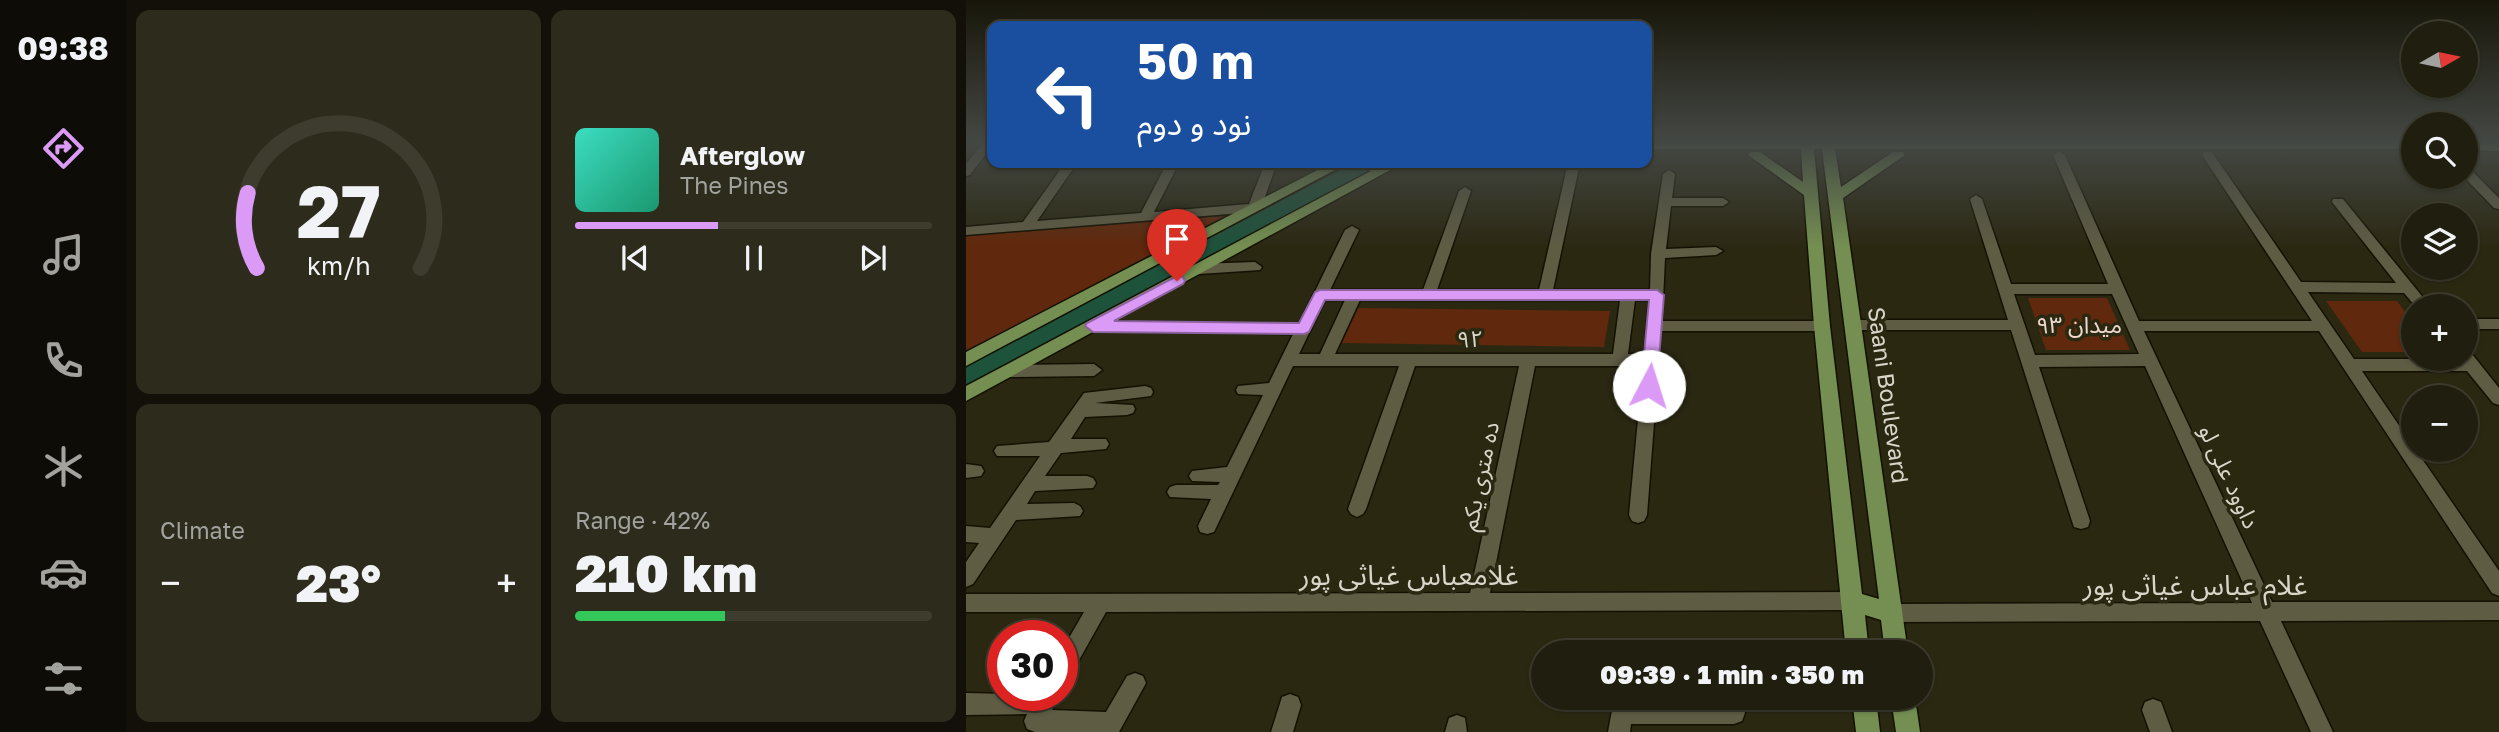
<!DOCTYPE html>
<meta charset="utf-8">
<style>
:root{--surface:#201e0e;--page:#2d2b1c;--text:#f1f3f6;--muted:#a2a29e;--line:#3d3c2e;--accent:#da9af6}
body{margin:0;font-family:"Golos Text","Noto Sans Arabic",sans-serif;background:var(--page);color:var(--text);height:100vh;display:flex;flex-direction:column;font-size:26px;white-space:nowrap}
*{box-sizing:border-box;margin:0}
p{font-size:23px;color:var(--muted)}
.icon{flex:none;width:38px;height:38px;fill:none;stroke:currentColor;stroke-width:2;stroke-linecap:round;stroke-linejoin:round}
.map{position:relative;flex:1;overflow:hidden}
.panel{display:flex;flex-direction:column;gap:10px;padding:10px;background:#121008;width:840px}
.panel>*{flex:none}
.banner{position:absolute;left:21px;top:21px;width:665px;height:147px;border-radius:14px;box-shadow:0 2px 5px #0004,0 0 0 2px var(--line);background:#1a4fa0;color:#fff;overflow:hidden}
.needle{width:46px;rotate:81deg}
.buttons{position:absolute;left:1435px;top:21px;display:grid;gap:14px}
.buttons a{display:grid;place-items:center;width:77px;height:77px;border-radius:50%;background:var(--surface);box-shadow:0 2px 5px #0004,0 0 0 2px var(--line);font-size:35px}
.speed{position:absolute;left:21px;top:620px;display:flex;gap:14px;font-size:35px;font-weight:700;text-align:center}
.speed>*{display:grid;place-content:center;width:91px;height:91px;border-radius:50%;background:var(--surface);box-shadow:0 2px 5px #0004,0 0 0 2px var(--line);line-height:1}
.speed .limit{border:10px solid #d22;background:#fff;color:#111}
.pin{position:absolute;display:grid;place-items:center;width:60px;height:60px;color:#fff;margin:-72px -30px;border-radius:50% 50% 50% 0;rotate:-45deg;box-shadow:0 0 7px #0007}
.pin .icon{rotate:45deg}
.me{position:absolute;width:77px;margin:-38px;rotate:5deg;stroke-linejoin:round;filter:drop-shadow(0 0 5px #0008)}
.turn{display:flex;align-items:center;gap:24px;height:147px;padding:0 35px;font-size:32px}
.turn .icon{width:91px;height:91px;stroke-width:2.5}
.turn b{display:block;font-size:49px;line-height:60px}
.big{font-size:52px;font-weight:800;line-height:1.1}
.panel .tile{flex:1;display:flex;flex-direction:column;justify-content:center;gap:10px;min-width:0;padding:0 24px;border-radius:14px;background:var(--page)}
.panel .dial{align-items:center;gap:0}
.dial svg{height:182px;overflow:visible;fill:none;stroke:var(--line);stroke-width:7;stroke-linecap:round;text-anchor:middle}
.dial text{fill:var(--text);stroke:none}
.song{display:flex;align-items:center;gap:21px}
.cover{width:84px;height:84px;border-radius:10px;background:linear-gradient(135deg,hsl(170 70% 55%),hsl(160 70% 35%))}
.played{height:7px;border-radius:4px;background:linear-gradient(90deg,var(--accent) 40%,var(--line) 40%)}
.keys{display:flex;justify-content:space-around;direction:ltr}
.heat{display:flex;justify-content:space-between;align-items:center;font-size:38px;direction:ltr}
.charge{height:10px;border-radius:5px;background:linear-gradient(90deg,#34c759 42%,var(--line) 0)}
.panel .tiles{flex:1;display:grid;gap:10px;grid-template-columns:repeat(2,1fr)}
.trip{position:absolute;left:565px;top:640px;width:402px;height:70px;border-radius:35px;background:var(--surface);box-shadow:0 2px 5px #0004,0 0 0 2px var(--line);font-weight:800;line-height:70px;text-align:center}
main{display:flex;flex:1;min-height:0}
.tab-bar{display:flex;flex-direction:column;width:126px;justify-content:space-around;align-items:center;background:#0d0c06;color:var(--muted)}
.tab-bar .icon{width:49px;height:49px}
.tab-bar .current{color:var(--accent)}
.tab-bar b{font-size:32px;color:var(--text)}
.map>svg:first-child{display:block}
.green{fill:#60280c}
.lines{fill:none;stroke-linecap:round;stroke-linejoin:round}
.river{fill:#1d523b;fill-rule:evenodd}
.minor-casing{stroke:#131100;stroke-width:3}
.major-casing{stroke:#131100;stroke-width:3}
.minor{fill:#5f5c44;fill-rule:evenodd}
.major{fill:#748f51;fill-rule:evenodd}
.route{fill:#da9af6;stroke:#8e64a0;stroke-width:2}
.labels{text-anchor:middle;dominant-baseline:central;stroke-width:7;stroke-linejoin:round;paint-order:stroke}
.park-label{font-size:23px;fill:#efd8ce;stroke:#2b2812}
.street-label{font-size:23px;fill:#d7d6c8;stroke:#2b2812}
.near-street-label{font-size:28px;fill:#d7d6c8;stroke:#2b2812}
</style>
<main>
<nav class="tab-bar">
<b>09:38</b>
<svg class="icon current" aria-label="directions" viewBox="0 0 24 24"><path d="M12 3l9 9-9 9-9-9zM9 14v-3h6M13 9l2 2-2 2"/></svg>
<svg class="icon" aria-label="music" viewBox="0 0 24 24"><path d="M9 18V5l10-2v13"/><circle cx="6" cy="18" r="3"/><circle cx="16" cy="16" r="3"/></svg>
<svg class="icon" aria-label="phone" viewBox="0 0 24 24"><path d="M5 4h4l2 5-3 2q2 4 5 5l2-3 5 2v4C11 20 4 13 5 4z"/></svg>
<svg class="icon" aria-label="climate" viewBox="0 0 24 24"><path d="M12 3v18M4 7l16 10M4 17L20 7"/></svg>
<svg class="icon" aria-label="car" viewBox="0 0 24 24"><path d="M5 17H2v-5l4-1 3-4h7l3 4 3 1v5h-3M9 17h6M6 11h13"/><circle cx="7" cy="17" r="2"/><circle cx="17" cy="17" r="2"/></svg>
<svg class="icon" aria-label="filters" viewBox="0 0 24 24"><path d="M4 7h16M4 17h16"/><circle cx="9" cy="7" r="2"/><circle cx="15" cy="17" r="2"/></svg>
</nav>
<section class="panel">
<div class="tiles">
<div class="tile dial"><svg viewBox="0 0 100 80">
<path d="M14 69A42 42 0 1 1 86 69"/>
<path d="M14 69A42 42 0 0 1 10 36" stroke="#da9af6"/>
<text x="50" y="56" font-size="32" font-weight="700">27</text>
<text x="50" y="72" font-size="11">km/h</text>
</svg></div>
<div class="tile">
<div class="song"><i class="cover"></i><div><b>Afterglow</b><p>The Pines</p></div></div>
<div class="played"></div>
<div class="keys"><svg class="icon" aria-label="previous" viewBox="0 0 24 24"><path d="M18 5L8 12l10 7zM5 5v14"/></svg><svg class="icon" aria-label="pause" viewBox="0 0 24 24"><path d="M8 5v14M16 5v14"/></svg><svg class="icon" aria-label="next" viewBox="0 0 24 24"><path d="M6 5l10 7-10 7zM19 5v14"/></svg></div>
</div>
<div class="tile"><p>Climate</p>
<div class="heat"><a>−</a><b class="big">23°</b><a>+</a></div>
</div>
<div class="tile"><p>Range · 42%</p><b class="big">210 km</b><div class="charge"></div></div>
</div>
</section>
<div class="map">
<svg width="1533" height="732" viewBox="0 0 1533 732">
<rect width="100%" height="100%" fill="#2b2812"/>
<path class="green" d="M259 216 0 351V236Z
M1062 298H1141L1164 350H1080Z
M1360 301H1431L1447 322V352H1396Z
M392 308 644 311 638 347 376 343Z"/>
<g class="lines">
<path class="river" d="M388 163H417L413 168 11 386 0 389V365Z"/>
<g class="minor-casing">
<path id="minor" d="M16 144H26V146L4 175 0 176V164Z
M1093 151 1099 155 1173 321H1346L1236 155 1238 152H1246L1335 282 1430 283 1366 202 1367 199H1377L1464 306H1449L1438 293 1342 292 1388 359H1500V352L1506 354 1533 388V405L1527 403 1501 371H1396L1447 446V450H1450L1533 571V596L1526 593 1353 331H1178L1306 602H1533V620L1315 621 1367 732H1345L1294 621 925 622 918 620 915 613 918 606 925 604 1286 603 1179 366 1073 367 1124 521 1122 527 1115 529 1108 527 1106 521 1045 330H887L879 325 887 320H1042L1004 199 1010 195 1016 199 1045 284H1142L1087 155ZM1048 294H1146L1173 354 1069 355Z
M99 163H111L71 221 175 213 201 163H213L188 212 283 204 299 163H311L295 208 288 212 0 235V227L57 222Z
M390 163H405L418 172 412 176Z
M602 163H614L587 290H684L685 254 697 174 703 170 709 174 706 198H757L763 202 757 206H705L700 249 750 247 757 251 750 255 699 258 696 321H856L864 326 856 331H695L681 515 678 521 672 523 666 521 663 515 677 366H569L524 593 886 592 893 595 896 601 893 607 886 610 140 612 103 678 96 681V650L118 612H0V594L504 593 553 366H449L400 509 397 514 391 517 385 514 382 509 433 366H327L248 532 241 534 234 532 232 526 245 499 204 497 201 492 204 487 210 485H252L254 482 226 481 223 476 226 471 261 467 297 395 272 394 270 390 272 386 303 383 327 334 127 331 119 326 127 321 333 324 379 230 386 226 393 230 364 290H457L493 191 499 187 505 191 471 290H573ZM359 300H379L354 354H333ZM394 300H654L647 354H369ZM669 300H683L678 354H662Z
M1500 168 1504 169 1533 198V209L1528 208 1498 177Z
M289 262 296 267 294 270 233 274 226 269 233 264Z
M1500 319H1533V329H1500Z
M128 364 136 370 128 376 43 377 35 371 43 365Z
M179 386 185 388 187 392 185 396 129 403 167 405 169 409 167 413 161 415 119 417 105 439H140L143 444 140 449 95 453 79 476H121L127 478 130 483 127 488 69 491 61 504 108 503 114 506 117 511 114 516 50 520 7 584 0 587V562L13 543 0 542V526L24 528 74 456H31L28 451 31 446 83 442 118 393Z
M0 464 15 466 18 471 15 476 0 478Z
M169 673 177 676 180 683 153 732H69L61 729 58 721 61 714 0 715V693L84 695 89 703 86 710 140 712 161 676Z
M324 694 332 697 335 705 327 732H305L316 697Z
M1187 699 1195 702 1206 732H1184L1176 710 1179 702Z
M655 702H768L776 705 779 713 776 721 768 724H665L664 732H642L647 705Z
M491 715 499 718 501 732H479L483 718Z"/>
</g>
<g class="major-casing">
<path id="major" d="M681 144H1447V149H869L875 187 927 152H937L939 155 877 198 942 653H919L915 620 899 615 903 653H880L848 326 838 195 782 155 784 152H794L837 182 835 149H681ZM848 149H856L913 599 896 594 864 326Z
M1500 144H1533V151L1500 150Z
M365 163H382L0 366V352Z
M420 163H437L0 401V386Z
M886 698H910L914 732H890Z
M925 698H949L954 732H930Z"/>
</g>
<use href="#minor" class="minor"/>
<use href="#major" class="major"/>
</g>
<linearGradient id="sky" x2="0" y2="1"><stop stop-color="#18160a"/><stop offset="0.58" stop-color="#444844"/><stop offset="1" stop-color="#444844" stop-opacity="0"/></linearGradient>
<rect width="1533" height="247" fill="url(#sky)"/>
<path class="route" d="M211 276 217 277 219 281 217 284 148 321 333 323 349 292 354 290H691L698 295 691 386 683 392 675 386 683 300H359L343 332 338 334 127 332 119 326 121 323Z"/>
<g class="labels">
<g class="park-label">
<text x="1113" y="324">میدان ۹۳</text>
</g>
<g class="street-label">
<text x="504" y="338">۹۲</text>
<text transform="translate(923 395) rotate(82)">Saani Boulevard</text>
<text transform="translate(513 476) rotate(-78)">ده متری یکم</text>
<text transform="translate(1264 476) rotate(65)">داوود علی لو</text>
</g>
<g class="near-street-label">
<text x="443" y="574">غلامعباس غیاثی پور</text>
<text x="1229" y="584">غلام عباس غیاثی ‌پور</text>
</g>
</g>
</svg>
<div class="buttons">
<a><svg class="needle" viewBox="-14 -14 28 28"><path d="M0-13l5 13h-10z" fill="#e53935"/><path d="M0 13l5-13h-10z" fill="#a2a29e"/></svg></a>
<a><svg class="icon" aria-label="search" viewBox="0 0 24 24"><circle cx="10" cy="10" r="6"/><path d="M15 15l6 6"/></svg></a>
<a><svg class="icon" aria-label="layers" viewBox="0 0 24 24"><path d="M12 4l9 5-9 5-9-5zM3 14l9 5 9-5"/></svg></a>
<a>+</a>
<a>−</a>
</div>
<div class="speed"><div class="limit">30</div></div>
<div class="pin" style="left:211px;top:281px;background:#d93025"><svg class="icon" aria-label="arrive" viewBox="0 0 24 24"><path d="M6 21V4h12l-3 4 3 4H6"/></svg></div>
<svg class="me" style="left:683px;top:386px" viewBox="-20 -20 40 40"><circle r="19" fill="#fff"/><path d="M0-13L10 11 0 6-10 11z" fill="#da9af6"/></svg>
<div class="trip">09:39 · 1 min · 350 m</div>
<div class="banner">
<div class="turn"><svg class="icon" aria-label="left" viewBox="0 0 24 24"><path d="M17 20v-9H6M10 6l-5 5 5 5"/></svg><div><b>50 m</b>نود و دوم</div></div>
</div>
</div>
</main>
